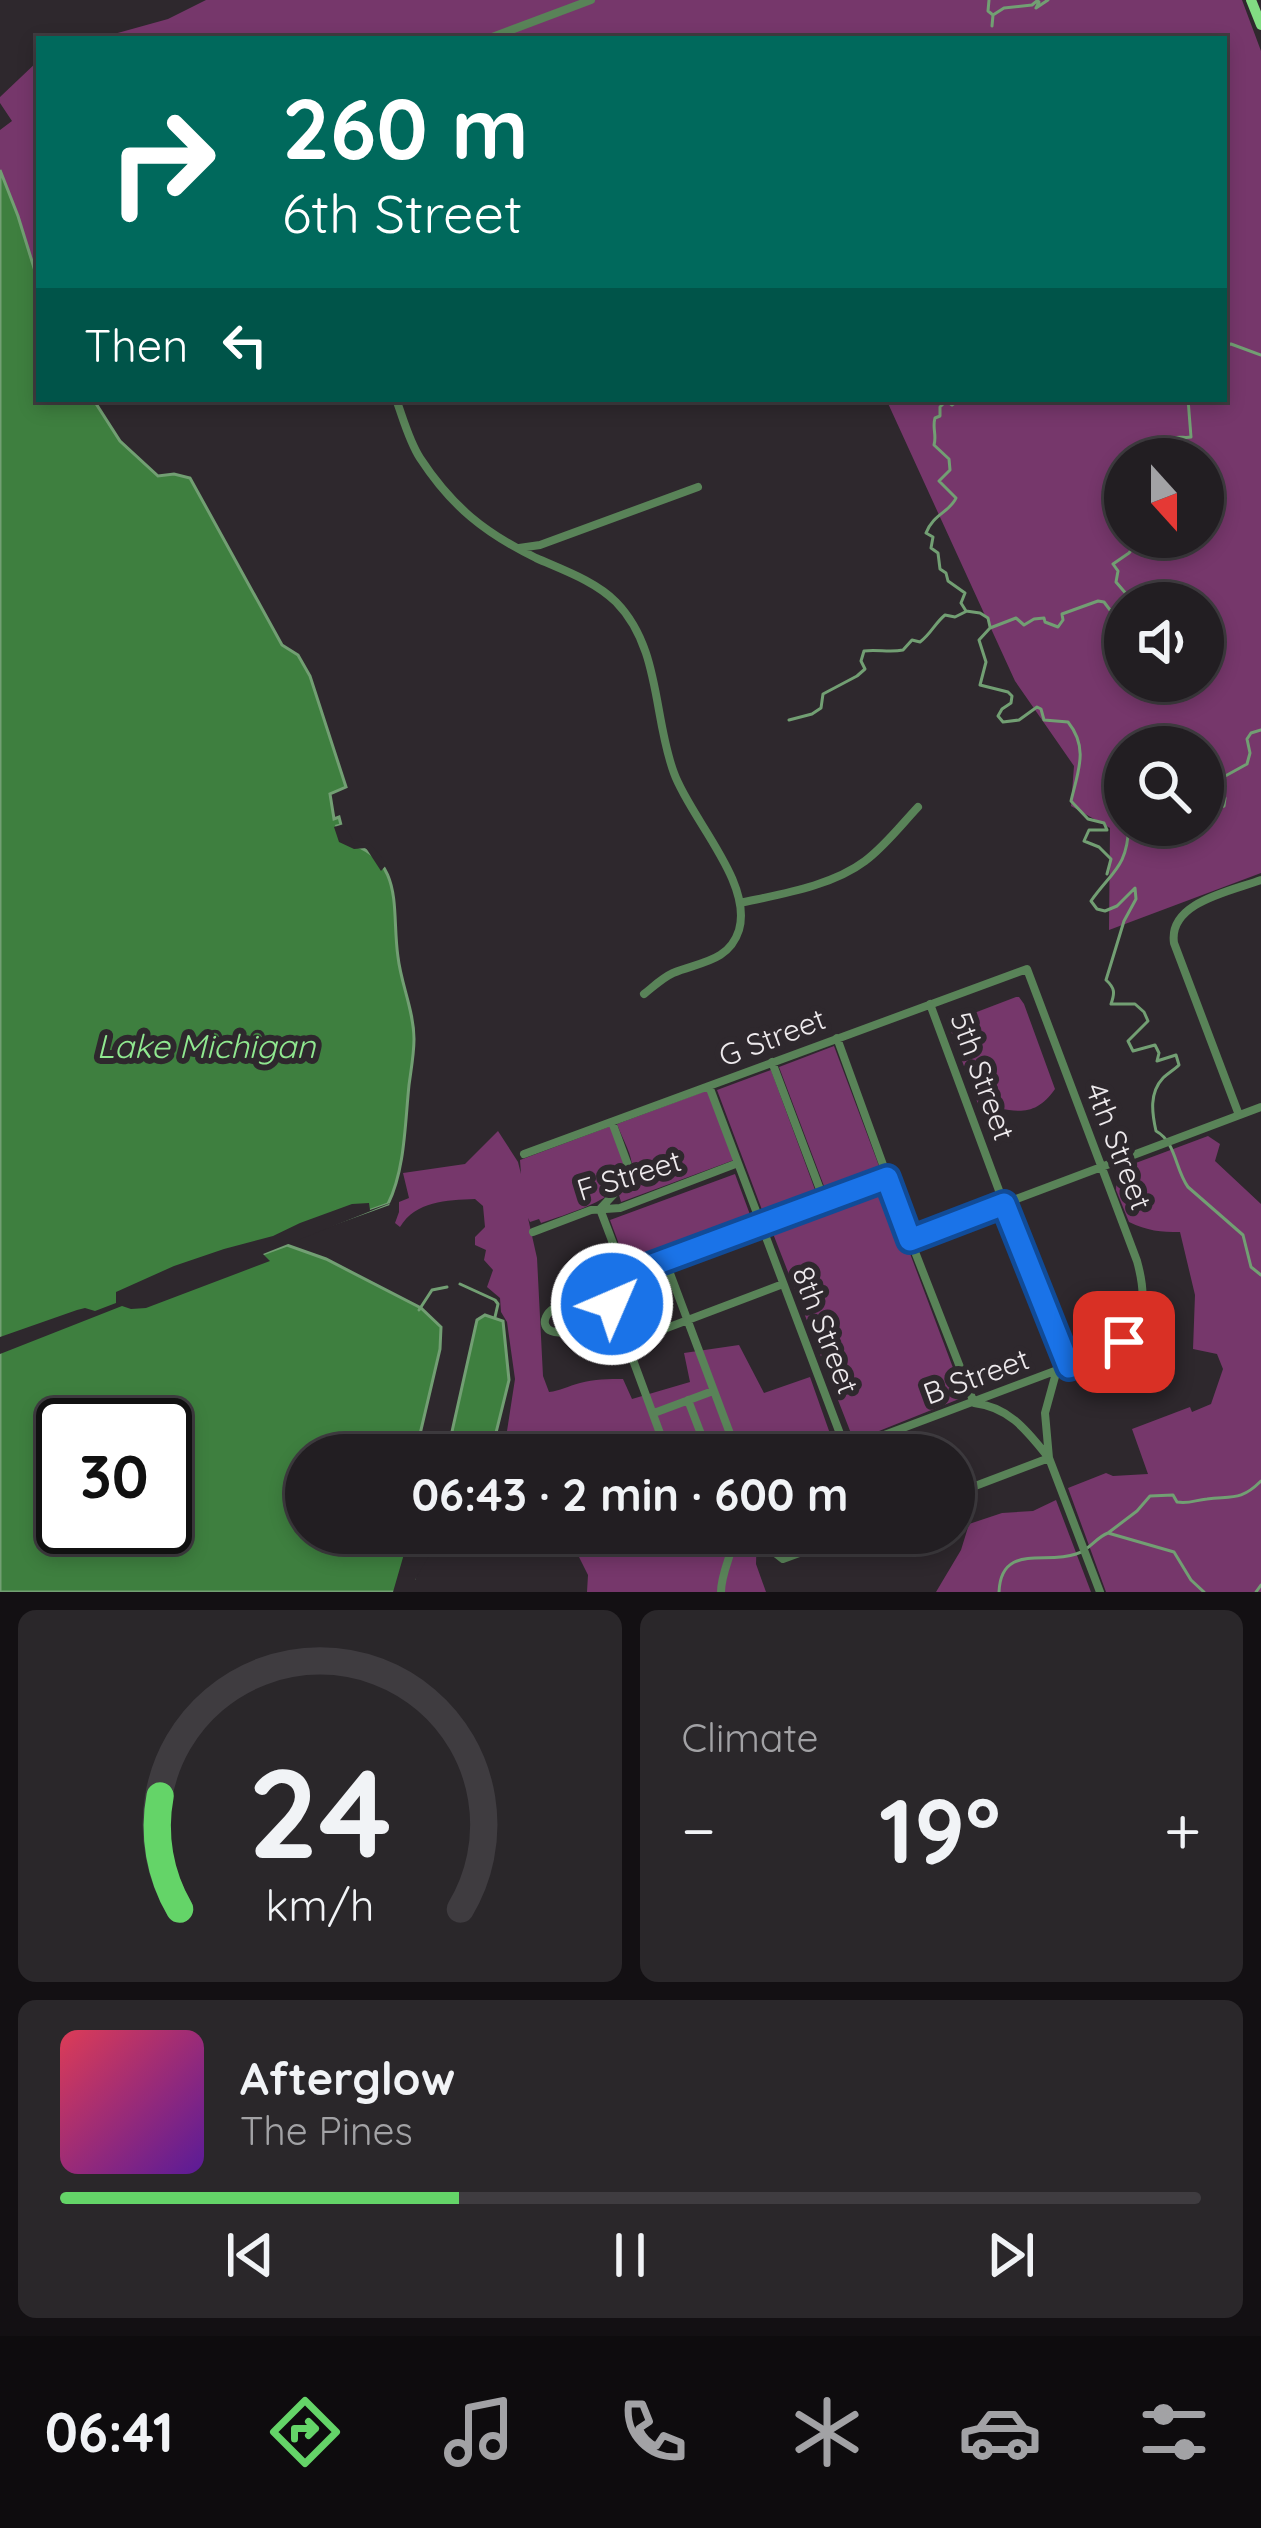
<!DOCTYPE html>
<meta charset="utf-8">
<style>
:root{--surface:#221e22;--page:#2a272a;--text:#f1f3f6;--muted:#a2a2a5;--line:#3f3c40;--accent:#64d468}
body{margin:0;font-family:Quicksand,sans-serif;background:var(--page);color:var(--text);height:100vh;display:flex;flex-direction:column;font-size:45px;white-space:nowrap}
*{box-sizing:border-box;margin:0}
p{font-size:39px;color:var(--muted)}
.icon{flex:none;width:66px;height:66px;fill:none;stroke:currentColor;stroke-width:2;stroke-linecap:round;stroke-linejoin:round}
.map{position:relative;height:1592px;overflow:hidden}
.details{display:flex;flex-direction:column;gap:18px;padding:18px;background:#131013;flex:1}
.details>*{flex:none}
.banner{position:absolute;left:36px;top:36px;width:1191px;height:366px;border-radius:0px;box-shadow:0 6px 18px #0003,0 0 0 3px var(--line);background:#00695c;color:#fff;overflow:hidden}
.needle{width:78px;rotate:159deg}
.buttons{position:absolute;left:1104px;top:438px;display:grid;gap:24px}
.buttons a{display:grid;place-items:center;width:120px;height:120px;border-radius:50%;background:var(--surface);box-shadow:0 6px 18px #0003,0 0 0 3px var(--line);font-size:60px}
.speed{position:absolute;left:36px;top:1398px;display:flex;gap:24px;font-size:60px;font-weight:700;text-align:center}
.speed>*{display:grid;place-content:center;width:156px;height:156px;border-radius:50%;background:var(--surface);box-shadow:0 6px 18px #0003,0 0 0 3px var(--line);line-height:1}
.speed .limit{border:6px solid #111;border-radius:18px;background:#fff;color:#111}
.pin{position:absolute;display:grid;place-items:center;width:102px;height:102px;color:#fff;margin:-51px;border-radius:24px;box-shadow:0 6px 18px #0006}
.me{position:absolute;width:132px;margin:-66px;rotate:45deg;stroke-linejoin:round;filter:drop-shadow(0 0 9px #0008)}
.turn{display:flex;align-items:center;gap:42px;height:252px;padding:0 48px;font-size:54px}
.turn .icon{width:156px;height:156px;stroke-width:2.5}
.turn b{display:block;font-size:84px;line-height:102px}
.then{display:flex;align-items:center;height:114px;padding:0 48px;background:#0003;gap:24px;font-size:45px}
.big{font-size:90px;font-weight:800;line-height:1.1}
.details .widget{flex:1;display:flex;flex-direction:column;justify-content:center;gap:18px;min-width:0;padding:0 42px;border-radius:18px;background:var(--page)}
.details .dial{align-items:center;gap:0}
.dial svg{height:312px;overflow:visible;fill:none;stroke:var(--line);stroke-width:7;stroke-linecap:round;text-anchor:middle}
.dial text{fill:var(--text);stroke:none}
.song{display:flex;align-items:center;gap:36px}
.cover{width:144px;height:144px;border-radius:18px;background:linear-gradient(135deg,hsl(350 70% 55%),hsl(270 70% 35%))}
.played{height:12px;border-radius:6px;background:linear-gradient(90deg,var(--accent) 35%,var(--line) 35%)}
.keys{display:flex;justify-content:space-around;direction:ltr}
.heat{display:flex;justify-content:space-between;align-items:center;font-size:66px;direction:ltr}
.details .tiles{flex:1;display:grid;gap:18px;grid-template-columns:1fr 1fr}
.widget:last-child{grid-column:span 2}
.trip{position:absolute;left:285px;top:1434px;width:690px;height:120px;border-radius:60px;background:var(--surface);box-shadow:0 6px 18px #0003,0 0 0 3px var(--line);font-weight:800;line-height:120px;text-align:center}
.tab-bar{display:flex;height:192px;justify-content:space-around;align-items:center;background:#0e0c0e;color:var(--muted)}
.tab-bar .icon{width:84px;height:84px}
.tab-bar .on{color:var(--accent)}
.tab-bar b{font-size:54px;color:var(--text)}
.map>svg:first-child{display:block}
.green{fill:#76376b;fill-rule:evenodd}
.water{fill:#3e7f3f;stroke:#729f73;stroke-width:3;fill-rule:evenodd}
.pier{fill:#2e282d}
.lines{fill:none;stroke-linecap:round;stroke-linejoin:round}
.stream{stroke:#729f73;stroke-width:3}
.minor{stroke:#598358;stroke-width:8}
.major{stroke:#82dc83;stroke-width:10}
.route-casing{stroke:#114b97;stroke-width:30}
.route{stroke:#1a73e8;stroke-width:21}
.labels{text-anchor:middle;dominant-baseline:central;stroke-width:12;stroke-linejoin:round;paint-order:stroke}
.street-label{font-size:30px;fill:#ede9ec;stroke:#2e282d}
.water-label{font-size:33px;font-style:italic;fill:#90e890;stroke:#2e282d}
</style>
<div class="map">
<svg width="1261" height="1592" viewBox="0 0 1261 1592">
<rect width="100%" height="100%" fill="#2e282d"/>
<path class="green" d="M206 0H1242L1261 51V873L1109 930 1110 828 1071 806 1074 766 1015 681 886 399H1224V39H96L168 19ZM1125 459H1203V537H1125ZM1125 603H1203V681H1125ZM1125 747H1203V825H1125Z
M39 60V283L18 216 0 170V130L12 121 0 103V97Z
M1016 997H1019L1024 1004 1055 1089C1033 1121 1011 1110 978 1104L948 1023Z
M834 1046 882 1174 827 1194 779 1067Z
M771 1070 818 1198 765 1218 717 1090Z
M708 1090 734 1160 621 1202 619 1195C644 1170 628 1153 617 1124Z
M611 1126C615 1139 629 1161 626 1174 620 1200 563 1215 541 1223L539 1219 530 1222 528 1218 537 1258 543 1376 549 1392C560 1391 568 1386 580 1383 594 1379 609 1379 623 1379L632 1399 690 1382 684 1353 739 1345 764 1393 810 1377 834 1445 810 1455H513L505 1444 515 1379 507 1322 501 1312 500 1298 487 1287 493 1270 484 1260 486 1250 475 1245V1237L485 1227 483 1206 475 1199C446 1200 416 1201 400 1227L395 1223 399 1212V1202L409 1198 403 1173 465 1164 498 1131 518 1162 521 1174 520 1160Z
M1208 1136 1220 1144 1215 1161 1261 1204V1592H1106L1068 1488 1106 1473 1113 1476 1148 1474 1132 1429 1190 1407 1192 1412 1211 1404 1223 1369 1217 1354 1193 1349 1195 1295 1180 1232C1161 1232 1147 1231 1129 1222L1116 1190 1117 1170Z
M735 1174 752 1220 627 1266 610 1220Z
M882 1187H885L964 1397 854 1441 772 1231 774 1227Z
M1056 1500 1091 1592H936L961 1550 969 1524 1002 1513 1033 1511Z
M567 1533H757L756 1564 766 1592H587L588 1575Z"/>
<path class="water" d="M0 170 18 216 39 284V399H93L120 441 158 476 174 474 190 478 282 645 298 655 310 676 346 787 330 794 334 819 339 817 341 825 337 826 346 842C406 859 391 910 398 957 401 984 414 1011 414 1039 414 1054 411 1070 409 1085 405 1123 405 1170 388 1204L180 1279 181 1284 287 1245 326 1259 421 1308 441 1327 440 1349 417 1447 419 1455H306V1533H431L409 1592H0ZM63 1425H165V1527H63Z
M485 1315 503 1321 509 1380 491 1453 455 1445 451 1436 477 1320Z"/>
<path class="pier" d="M344 824 353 840 370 844 375 849 387 864 381 871 366 848 354 849 339 842 334 827Z
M396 1201 263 1254 270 1261 146 1308 131 1309 122 1306 0 1354V1337L77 1310 85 1308 95 1311 116 1303V1292L174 1266 224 1249 273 1236 300 1223 352 1204 369 1203 370 1210Z
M417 1533H435L430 1554 415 1580V1592H393L404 1554 417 1550Z"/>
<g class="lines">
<path class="stream" d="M989 0 988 11 993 15 992 26
M1039 2 1036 8 1048 0
M993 15 1004 8 1032 5 1038 0
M1224 345 1231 344 1261 355
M960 399 952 405 946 401 940 407V416L935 418C932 428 937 435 934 445L949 459 950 470 939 481 956 498C950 512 933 514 926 533L933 537 931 548 938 553 940 569 946 573 948 581 965 593 961 603 966 611 980 613 988 618 990 627
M1167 459 1170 454 1163 445C1174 433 1182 439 1191 437L1188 399
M1127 603 1128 596 1116 582 1118 571 1113 564 1129 553 1139 540 1151 547 1163 540 1168 550 1172 552 1186 537
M789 720 812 714 821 708 823 694 857 676 865 669 861 661 864 651C878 649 889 653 903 650L912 640 920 642C931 634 935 623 945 615L955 617 965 612
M1203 812 1224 806 1225 798 1218 780 1247 764 1250 753 1247 739 1251 733 1261 730
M1129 825C1127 868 1113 870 1091 901L1097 909 1105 911 1117 906 1135 888 1136 899 1124 921 1106 980C1115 988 1115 993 1111 1004H1135L1144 1012 1148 1021 1128 1041 1133 1051 1155 1045 1159 1053 1157 1061 1176 1055 1179 1065C1174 1070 1168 1073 1163 1078 1149 1093 1152 1113 1156 1131 1176 1142 1175 1169 1188 1187L1243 1235 1251 1267 1261 1275
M1107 874 1111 859 1099 847 1084 841 1089 830H1107L1104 823 1088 819 1071 801C1078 771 1089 748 1068 722L1044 720 1041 709 1037 707 1019 720 1003 722 998 716 1002 709 1011 703 1012 696 1008 692 980 685 986 662 979 640 990 628 1016 618 1024 625 1034 619 1044 618 1045 622 1058 627 1063 620 1062 614 1098 601 1104 602 1110 610 1125 606
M460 1284 495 1300 498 1304 495 1317
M419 1310 432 1290 447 1287
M1108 1533 1137 1511 1150 1496 1173 1495 1177 1502C1190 1504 1195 1500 1207 1499 1232 1496 1241 1501 1261 1481
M999 1592C1001 1543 1045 1565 1076 1554 1090 1550 1095 1538 1108 1533L1174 1552 1191 1580 1204 1592
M1256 1592 1261 1585"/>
<path class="minor" d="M487 39 591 0
M396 399C403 418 409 441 420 458 452 507 485 533 536 558 563 570 595 581 616 602 661 648 653 717 674 773 690 818 753 882 739 930 729 962 699 962 673 973 662 978 653 987 644 994
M519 548 540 545 698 487
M740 903C781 894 832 886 865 861 885 846 901 825 918 807
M930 1004 1004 1204 1069 1367
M837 1038 910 1239 974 1403C1010 1407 1028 1432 1049 1458L954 1494
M772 1062 824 1200
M709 1086 848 1455
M1239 1115 1174 943C1168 902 1232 891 1261 880
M612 1122 629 1168 628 1179 600 1209 625 1275
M524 1154 1027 969 1137 1261C1147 1297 1146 1324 1116 1348L831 1455
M533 1232 591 1210 620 1208 738 1163
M910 1239 1261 1107
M665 1260 738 1455
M594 1293 563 1332C544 1335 538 1319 554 1308 565 1301 582 1297 594 1293Z
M612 1303 614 1290 625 1275 887 1178
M612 1303 668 1455
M627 1343 783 1284
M1056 1373 1045 1413 1049 1458 1100 1592
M688 1400 709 1455
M654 1413 713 1391
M697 1533 698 1535
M767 1533 774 1552 783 1559 854 1533
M721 1592C721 1572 733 1553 735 1533"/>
<path class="major" d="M1251 0 1261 25"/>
</g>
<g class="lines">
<g class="route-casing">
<path id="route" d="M612 1304 614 1290 625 1275 887 1178 910 1240 1004 1204 1069 1367 1116 1348 1124 1342"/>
</g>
<use href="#route" class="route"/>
</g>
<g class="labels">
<g class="street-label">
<text transform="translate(772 1037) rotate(-21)">G Street</text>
<text transform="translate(983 1076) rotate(70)">5th Street</text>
<text transform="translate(1119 1146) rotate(69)">4th Street</text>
<text transform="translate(629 1175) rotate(-17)">F Street</text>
<text transform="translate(826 1330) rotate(69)">8th Street</text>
<text transform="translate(976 1376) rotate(-20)">B Street</text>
</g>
<g class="water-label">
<text x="206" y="1045">Lake Michigan</text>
</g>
</g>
</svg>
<div class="buttons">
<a><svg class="needle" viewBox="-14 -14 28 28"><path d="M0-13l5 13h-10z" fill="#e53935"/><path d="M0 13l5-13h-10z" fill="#a2a2a5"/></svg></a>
<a><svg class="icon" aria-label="sound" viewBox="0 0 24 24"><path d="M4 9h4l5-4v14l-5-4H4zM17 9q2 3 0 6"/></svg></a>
<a><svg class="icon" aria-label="search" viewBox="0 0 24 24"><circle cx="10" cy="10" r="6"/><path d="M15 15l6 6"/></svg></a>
</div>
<div class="speed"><div class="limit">30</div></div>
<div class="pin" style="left:1124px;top:1342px;background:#d93025"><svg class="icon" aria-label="arrive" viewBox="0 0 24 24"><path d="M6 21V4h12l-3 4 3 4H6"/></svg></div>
<svg class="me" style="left:612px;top:1304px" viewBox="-20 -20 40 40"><circle r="17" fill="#1a73e8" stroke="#fff" stroke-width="3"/><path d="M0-11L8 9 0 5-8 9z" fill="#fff"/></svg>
<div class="trip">06:43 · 2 min · 600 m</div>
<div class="banner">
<div class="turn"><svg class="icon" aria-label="right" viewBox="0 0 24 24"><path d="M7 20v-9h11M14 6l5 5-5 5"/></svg><div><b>260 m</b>6th Street</div></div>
<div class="then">Then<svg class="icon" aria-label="left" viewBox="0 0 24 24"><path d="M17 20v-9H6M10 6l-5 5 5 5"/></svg></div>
</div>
</div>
<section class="details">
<div class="tiles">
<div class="widget dial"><svg viewBox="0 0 100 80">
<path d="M14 69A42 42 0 1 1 86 69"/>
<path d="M14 69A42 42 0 0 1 9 40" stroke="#64d468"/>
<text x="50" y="56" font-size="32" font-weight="700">24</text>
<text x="50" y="72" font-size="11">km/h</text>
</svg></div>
<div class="widget"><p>Climate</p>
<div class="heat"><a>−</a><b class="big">19°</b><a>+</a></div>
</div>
<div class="widget">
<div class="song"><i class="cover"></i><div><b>Afterglow</b><p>The Pines</p></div></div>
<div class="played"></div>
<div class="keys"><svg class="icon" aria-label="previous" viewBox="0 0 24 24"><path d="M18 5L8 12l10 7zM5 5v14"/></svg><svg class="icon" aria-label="pause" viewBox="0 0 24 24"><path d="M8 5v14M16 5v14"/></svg><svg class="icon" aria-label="next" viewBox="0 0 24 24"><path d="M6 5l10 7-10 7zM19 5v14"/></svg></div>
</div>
</div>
</section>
<nav class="tab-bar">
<b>06:41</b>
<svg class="icon on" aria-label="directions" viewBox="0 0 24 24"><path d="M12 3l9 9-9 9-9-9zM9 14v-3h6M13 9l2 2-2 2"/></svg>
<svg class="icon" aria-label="music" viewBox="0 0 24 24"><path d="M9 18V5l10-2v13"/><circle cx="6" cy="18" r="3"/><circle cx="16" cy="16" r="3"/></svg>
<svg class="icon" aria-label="phone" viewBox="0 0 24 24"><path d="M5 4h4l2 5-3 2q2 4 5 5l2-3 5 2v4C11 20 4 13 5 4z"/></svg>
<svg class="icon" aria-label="climate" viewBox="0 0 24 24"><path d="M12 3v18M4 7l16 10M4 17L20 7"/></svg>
<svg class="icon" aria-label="car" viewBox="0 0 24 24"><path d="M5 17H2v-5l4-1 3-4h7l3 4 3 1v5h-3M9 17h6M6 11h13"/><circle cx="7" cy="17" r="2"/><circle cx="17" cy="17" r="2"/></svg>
<svg class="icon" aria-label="filters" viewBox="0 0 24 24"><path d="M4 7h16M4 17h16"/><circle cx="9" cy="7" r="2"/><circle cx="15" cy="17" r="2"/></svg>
</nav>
